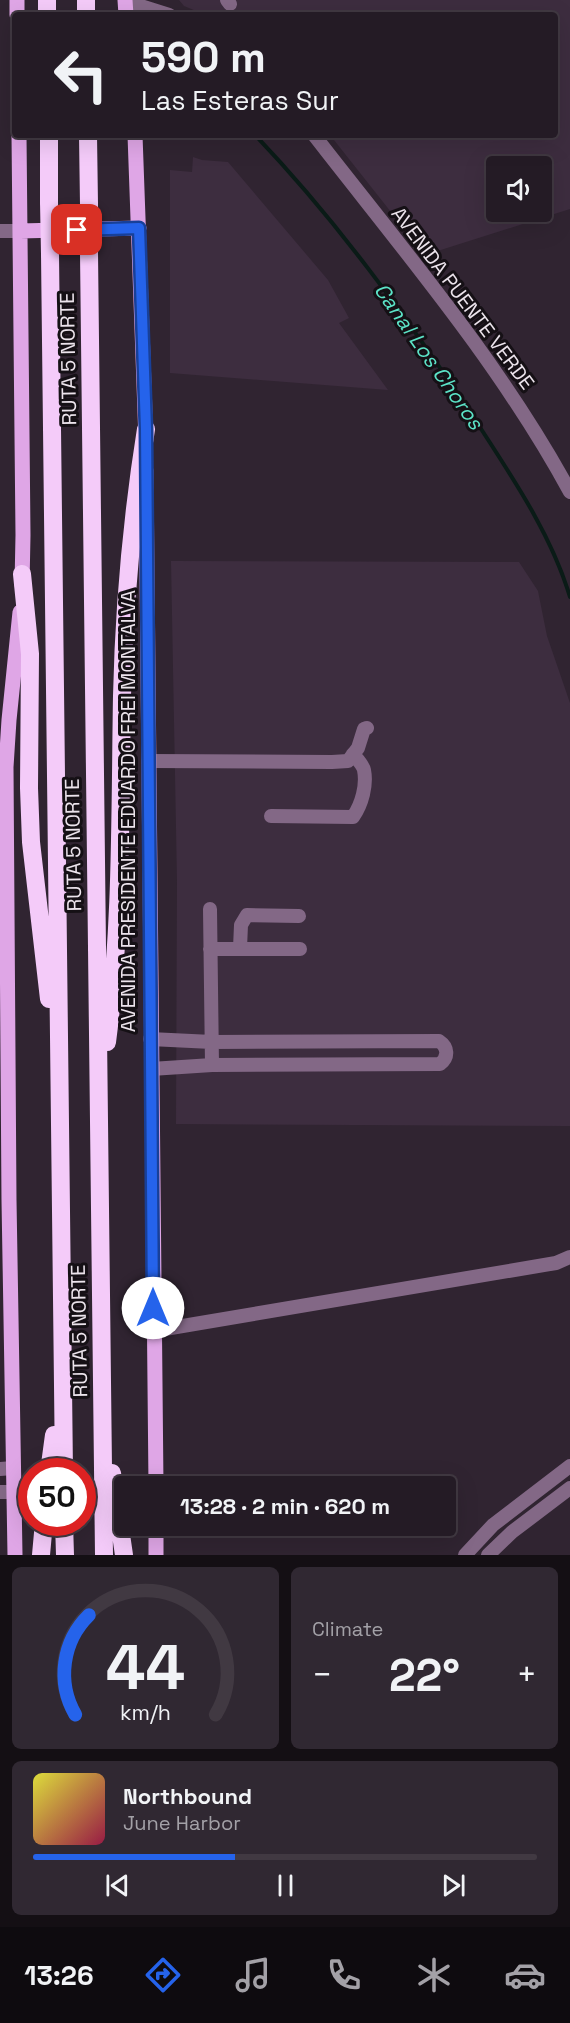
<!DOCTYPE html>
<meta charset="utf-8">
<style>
:root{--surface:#241b25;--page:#302832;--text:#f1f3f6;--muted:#a3a1a7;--line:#413942;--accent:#2563eb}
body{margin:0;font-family:"Space Grotesk",sans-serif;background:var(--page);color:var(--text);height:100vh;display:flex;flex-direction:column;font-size:22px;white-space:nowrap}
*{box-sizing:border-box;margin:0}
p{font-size:20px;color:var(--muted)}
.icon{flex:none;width:33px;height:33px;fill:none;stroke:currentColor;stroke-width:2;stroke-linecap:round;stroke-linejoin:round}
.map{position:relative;height:1555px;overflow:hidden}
.side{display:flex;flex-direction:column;gap:12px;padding:12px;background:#140f14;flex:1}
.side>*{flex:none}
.top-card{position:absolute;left:12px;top:12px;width:546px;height:126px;border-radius:6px;box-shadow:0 6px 24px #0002,0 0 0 2px var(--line);background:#241b25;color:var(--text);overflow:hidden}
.controls{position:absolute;left:486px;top:156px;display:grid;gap:12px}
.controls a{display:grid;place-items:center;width:66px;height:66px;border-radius:6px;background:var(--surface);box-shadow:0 6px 24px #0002,0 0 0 2px var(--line);font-size:30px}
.speed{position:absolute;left:18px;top:1458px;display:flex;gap:12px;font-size:30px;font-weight:700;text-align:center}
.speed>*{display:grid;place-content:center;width:78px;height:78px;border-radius:50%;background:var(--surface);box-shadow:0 6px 24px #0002,0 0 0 2px var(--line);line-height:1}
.speed .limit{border:9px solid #d22;background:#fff;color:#111}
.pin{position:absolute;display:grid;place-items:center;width:51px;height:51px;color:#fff;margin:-26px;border-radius:12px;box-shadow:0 3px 9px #0006}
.me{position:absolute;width:66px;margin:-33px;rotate:0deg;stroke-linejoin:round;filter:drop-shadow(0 0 4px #0008)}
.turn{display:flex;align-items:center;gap:21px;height:126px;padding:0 30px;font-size:27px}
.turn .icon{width:78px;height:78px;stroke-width:2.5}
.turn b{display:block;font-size:42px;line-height:51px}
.big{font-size:45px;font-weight:800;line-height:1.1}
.side .card{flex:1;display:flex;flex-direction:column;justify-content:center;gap:9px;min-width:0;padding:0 21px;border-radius:9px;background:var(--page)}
.side .dial{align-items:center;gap:0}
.dial svg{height:156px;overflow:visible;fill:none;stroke:var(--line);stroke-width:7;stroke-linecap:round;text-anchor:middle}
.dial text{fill:var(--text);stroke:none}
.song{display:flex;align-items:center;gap:18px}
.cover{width:72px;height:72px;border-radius:9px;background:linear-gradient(135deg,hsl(60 70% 55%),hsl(340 70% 35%))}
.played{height:6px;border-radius:3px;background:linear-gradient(90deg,var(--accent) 40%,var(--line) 40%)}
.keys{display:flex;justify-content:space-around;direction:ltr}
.heat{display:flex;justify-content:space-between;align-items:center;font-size:33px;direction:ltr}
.side .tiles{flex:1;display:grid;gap:12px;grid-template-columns:1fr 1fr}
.card:last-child{grid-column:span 2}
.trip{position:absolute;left:114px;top:1476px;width:342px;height:60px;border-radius:6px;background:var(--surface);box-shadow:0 6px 24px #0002,0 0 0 2px var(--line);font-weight:800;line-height:60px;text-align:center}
.tab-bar{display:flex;height:96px;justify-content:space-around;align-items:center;background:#0e0b0f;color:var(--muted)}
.tab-bar .icon{width:42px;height:42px}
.tab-bar .selected{color:var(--accent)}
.tab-bar b{font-size:27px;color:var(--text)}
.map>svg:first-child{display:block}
.built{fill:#3d2d3f;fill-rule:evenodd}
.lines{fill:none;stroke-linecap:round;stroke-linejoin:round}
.stream{stroke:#0a1b17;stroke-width:4}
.minor{stroke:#836886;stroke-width:14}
.major{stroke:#dfa6e6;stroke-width:15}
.highway{stroke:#f4cbf9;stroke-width:18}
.highway-bridge{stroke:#f4cbf9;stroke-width:18}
.route-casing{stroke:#184099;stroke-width:15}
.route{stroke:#2563eb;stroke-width:10}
.labels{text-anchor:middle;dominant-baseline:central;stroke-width:6;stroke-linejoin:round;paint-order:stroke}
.street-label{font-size:20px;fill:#ece4ec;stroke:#151015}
.water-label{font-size:21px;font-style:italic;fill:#5ce3c7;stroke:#151015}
</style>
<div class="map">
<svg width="570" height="1555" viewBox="0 0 570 1555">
<rect width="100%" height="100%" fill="#302431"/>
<path class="built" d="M179 0H570V209L425 255 330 135H555V15H206L184 6ZM496 166H542V212H496Z
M193 157 202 160 228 162 328 280 349 318 339 323 388 390 170 373V170L192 172Z
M171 561 519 562 538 591 547 636 570 703V1126L176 1124 177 881Z"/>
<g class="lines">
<path class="stream" d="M255 135C337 221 408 319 474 418 510 474 551 533 570 597"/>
<path class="minor" d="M227 0 230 4
M125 1 169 15
M314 135C404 251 500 363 570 492
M0 231H20
M148 761 332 762 348 761 358 748 364 729 367 728
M271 816 353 817C362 804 367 785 364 770 363 765 357 759 353 754
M210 909 212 1065
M240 948 241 925 247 915 299 916
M210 949H300
M150 1039 212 1042 439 1041C448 1047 449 1057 440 1064L212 1065 151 1069
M153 1331 556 1263 570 1257
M0 1469 13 1468
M0 1492H14
M465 1555 493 1525 570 1466
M488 1555 512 1532 570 1488"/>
<path class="major" d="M17 0V15
M125 0 126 15
M19 135 23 535 22 585
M135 135 146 440
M20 231 139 228
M146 470 156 1486
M156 1526V1555
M15 1555 9 1200 6 767 9 720 20 612"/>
<path class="highway" d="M47 0V15
M86 0V15
M49 135V202
M88 135 89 205
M89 253 104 1555
M50 254 64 1472
M22 574 30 654 29 788 31 842 49 999
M107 1042C122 927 120 812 122 696 124 606 132 517 146 429
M49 1472 54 1435
M112 1473 124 1555
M64 1522 65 1555
M41 1555 44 1522"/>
<path class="highway-bridge" d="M49 202 50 254
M89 205V253"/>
</g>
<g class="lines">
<g class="route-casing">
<path id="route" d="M77 230 139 228 146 429 153 1308"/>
</g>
<use href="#route" class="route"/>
</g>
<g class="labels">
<g class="street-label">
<text transform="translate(463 298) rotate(53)">AVENIDA PUENTE VERDE</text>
<text transform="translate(68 359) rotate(-91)">RUTA 5 NORTE</text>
<text transform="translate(128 811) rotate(-90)">AVENIDA PRESIDENTE EDUARDO FREI MONTALVA</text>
<text transform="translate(73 845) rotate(-91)">RUTA 5 NORTE</text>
<text transform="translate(79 1331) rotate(-91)">RUTA 5 NORTE</text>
</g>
<g class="water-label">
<text transform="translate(429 356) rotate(55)">Canal Los Choros</text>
</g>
</g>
</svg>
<div class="controls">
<a><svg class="icon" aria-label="sound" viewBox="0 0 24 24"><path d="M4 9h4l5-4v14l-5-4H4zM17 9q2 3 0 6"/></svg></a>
</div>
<div class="speed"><div class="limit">50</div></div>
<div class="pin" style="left:77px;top:230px;background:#d93025"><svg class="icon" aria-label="arrive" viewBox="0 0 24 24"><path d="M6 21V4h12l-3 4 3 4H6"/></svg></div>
<svg class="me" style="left:153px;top:1308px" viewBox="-20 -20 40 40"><circle r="19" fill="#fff"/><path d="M0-13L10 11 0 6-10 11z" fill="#2563eb"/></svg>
<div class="trip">13:28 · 2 min · 620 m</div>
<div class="top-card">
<div class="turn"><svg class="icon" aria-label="left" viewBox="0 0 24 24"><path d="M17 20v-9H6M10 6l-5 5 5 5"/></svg><div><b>590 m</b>Las Esteras Sur</div></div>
</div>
</div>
<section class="side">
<div class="tiles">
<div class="card dial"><svg viewBox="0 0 100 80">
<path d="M14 69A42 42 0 1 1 86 69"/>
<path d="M14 69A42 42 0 0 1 21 18" stroke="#2563eb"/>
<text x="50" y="56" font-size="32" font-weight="700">44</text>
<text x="50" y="72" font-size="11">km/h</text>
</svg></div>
<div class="card"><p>Climate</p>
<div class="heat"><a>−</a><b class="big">22°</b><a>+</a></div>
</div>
<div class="card">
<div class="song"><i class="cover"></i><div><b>Northbound</b><p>June Harbor</p></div></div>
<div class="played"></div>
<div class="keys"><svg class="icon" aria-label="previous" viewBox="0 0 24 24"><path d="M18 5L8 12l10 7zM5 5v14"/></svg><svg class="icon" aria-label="pause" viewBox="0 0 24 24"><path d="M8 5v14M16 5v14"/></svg><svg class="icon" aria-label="next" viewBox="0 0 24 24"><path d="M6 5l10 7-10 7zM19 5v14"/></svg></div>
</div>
</div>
</section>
<nav class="tab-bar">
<b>13:26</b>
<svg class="icon selected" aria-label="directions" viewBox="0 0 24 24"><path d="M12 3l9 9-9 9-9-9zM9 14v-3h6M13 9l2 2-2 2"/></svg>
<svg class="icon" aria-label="music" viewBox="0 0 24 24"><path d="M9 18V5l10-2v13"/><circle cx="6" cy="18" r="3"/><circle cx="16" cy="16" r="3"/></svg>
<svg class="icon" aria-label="phone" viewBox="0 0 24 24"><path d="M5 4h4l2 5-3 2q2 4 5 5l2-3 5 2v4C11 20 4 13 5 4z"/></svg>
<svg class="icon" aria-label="climate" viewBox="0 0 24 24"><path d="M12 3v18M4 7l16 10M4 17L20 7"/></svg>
<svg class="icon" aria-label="car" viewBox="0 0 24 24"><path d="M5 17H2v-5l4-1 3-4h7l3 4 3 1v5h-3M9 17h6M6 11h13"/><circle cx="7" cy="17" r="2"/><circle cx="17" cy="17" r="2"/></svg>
</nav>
